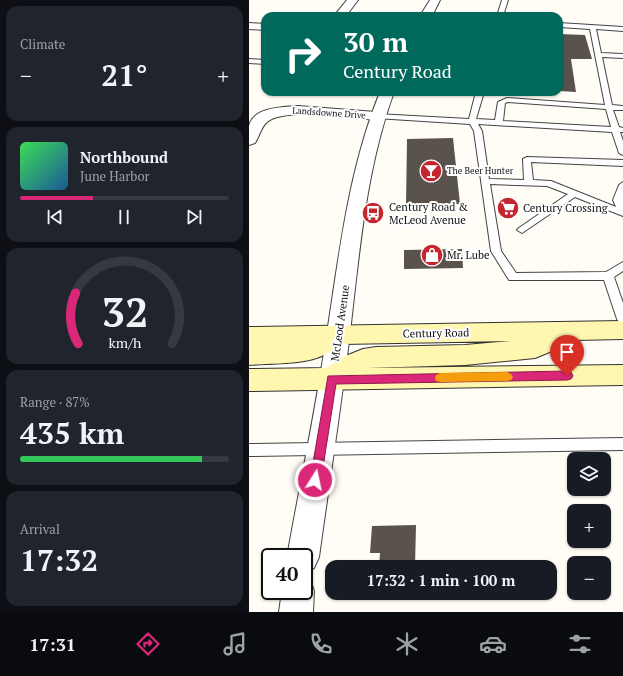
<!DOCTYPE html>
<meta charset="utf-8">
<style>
:root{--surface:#171b24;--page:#20242c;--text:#f1f3f6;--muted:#9ea1a6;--line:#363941;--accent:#db2777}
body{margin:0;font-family:"PT Serif",serif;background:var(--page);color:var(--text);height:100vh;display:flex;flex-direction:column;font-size:15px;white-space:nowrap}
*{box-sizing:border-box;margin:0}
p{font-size:13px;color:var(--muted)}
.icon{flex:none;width:22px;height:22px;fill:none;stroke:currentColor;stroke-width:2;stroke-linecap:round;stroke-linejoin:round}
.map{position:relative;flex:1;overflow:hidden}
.side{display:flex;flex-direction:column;gap:6px;padding:6px;background:#0d0f14;width:249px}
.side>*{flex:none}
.banner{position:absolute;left:12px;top:12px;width:302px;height:84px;border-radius:12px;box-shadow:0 1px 3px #0004;background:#00695c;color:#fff;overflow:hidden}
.buttons{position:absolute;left:318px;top:452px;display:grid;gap:8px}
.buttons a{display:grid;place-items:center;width:44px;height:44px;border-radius:8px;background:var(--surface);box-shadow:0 1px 3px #0004;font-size:20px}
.speed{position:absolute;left:12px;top:548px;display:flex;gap:8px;font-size:20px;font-weight:700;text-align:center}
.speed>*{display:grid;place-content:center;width:52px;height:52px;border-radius:50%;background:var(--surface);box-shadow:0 1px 3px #0004;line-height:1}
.speed .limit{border:2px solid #111;border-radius:6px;background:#fff;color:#111}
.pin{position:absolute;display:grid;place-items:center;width:34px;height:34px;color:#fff;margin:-41px -17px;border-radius:50% 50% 50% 0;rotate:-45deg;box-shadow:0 0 4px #0007}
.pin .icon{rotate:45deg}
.me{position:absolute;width:44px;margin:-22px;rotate:10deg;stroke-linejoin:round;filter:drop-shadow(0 0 3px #0008)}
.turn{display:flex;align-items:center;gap:14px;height:84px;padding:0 16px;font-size:18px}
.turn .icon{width:52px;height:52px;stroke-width:2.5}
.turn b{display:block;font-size:28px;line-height:34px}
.big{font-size:30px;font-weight:800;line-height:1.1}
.side .widget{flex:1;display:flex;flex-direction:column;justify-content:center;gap:6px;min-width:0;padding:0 14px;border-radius:12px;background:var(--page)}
.side .dial{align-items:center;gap:0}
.dial svg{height:104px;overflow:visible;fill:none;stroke:var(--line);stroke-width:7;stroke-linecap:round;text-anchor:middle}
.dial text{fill:var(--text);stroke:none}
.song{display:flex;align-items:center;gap:12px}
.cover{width:48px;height:48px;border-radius:6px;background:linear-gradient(135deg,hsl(130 70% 55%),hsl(210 70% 35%))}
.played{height:4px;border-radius:2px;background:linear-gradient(90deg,var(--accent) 35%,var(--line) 35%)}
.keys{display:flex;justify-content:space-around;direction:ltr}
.heat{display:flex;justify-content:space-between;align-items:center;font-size:22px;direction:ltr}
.charge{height:6px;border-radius:3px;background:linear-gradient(90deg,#34c759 87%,var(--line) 0)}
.trip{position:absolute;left:76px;top:560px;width:232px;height:40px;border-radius:12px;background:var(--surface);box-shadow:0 1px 3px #0004;font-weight:800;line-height:40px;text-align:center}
.tab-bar{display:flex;height:64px;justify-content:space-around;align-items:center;background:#090b0e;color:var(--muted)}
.tab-bar .icon{width:28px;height:28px}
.tab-bar .selected{color:var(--accent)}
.tab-bar b{font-size:18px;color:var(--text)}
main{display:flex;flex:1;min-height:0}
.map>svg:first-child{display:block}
.building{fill:#5a524d}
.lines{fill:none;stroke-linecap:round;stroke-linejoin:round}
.service-casing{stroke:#444;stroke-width:2}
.minor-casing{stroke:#444;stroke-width:2}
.tertiary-casing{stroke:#444;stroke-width:2}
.secondary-casing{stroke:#333;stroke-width:2}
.service{fill:#fff;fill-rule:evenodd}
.minor{fill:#fff;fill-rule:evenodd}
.tertiary{fill:#fff;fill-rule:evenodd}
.secondary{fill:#fff6b0;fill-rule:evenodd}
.route{fill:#db2777;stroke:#8e194d}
.slow{fill:#f59e0b}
.labels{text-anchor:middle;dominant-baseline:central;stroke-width:4;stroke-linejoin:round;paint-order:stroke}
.far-street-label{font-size:9px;fill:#111;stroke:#fff}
.far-poi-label{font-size:9px;fill:#111;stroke:#fff;text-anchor:start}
.poi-label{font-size:11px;fill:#111;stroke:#fff;text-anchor:start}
.street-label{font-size:11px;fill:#111;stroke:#fff}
</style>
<main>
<section class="side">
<div class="widget"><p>Climate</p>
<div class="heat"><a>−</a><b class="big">21°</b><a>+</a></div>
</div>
<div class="widget">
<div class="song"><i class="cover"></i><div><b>Northbound</b><p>June Harbor</p></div></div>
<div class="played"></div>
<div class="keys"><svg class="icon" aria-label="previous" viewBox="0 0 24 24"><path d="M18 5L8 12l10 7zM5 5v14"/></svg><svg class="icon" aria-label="pause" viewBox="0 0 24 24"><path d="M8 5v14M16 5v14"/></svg><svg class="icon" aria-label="next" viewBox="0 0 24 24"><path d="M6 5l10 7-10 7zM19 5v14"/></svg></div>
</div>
<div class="widget dial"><svg viewBox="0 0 100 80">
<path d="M14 69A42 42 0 1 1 86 69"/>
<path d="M14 69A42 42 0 0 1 12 30" stroke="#db2777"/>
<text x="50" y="56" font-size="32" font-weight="700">32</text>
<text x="50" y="72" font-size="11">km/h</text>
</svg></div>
<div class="widget"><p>Range · 87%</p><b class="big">435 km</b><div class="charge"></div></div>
<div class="widget"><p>Arrival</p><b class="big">17:32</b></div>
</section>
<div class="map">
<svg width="374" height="612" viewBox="0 0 374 612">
<rect width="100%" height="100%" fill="#fffdf5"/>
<path class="building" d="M310 34 336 35 343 59H322L327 92 310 91Z
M204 138 211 204 157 205 158 139Z
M213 249 214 268 155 269V250Z
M167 525 166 567H130L131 553H121L123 526Z"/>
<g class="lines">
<g class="service-casing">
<path id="service" d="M253 0H259L254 16H248Z
M310 23 374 27V31L347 29 352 53 374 54V58L353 57 363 105 374 106V110H364L370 127 374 128V132H371L374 141V155L370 153 363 132 229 124 233 131 240 179 275 180 274 159 278 157 374 160V166L282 162 284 180 302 181 367 207 364 200 370 185 374 182V216L326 197 273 233 268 230 270 228 319 194 298 186 241 184 252 251 267 273 357 272 374 262V271L365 277 374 303V323L370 322 368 319 355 280H260L242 251 225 131 221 124 127 118 123 116 127 114 220 119 227 92H235L227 119 246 120 249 102 258 98 356 105 341 29 310 27ZM259 102 357 109 362 127 254 121 256 103Z
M0 59 16 60V64L0 63Z
M374 438V450L0 456V444Z"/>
</g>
<g class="minor-casing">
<path id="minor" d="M98 0H109L97 16H85Z
M0 23 16 24V30L0 29Z
M49 106 127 112 132 113 134 116 132 119 127 120C104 118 35 107 18 122 12 127 10 137 6 143L0 145C0 139 0 132 0 126 4 107 34 107 49 106Z"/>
</g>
<g class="tertiary-casing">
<path id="tertiary" d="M181 0H191L183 16H171Z
M131 92H145C116 172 110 257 100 341 91 413 80 485 70 557L65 568 55 572V557H38C51 485 66 412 77 340 90 256 99 171 131 92Z
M55 577 61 579 65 591 64 612H30L33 591H55Z"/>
</g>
<g class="secondary-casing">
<path id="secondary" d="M374 321V339L327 340 325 342 286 358 216 365 119 368 374 365V385L0 391V369L77 368 94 357 114 349 127 347 216 345 262 341 93 344C87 348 81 352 75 355 55 365 22 363 0 365V345H2H0V327Z"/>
</g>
<use href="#service" class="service"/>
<use href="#minor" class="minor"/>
<use href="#tertiary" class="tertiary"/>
<use href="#secondary" class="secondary"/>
</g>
<path class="route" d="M318 371 322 372 324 376 322 379 318 380 87 384 72 480 71 484 66 486 62 484 61 480 79 376Z"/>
<path class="slow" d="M258 372 262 374 264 377 262 380 258 381 191 382 187 381 186 378 187 375 191 373Z"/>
<defs>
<g id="bar-disc" transform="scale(1.15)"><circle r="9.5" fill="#c4262e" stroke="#fff"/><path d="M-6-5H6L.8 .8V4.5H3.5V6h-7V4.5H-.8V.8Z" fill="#fff"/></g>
<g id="supermarket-disc" transform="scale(1.15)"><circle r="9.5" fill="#c4262e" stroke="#fff"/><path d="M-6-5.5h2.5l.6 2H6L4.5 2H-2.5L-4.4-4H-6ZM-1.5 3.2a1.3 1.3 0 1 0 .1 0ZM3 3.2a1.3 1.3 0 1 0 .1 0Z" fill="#fff"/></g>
<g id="bus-disc" transform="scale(1.15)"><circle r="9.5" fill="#c4262e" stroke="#fff"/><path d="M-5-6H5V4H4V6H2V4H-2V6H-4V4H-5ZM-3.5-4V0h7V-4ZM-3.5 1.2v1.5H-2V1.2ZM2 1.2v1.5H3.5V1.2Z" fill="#fff"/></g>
<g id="shop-disc" transform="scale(1.15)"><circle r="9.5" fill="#c4262e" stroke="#fff"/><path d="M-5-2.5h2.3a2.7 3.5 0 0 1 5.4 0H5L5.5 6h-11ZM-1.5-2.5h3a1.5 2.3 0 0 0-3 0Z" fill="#fff"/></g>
</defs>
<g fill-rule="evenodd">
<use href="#bar-disc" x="182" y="171"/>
<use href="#supermarket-disc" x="259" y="208"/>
<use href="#bus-disc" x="124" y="213"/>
<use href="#shop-disc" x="183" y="255"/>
</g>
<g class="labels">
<g class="far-street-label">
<text transform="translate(80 113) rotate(4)">Landsdowne Drive</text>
</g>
<g class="far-poi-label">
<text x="198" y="171">The Beer Hunter</text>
</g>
<g class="poi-label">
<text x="140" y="207">Century Road &amp;<tspan x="140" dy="13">McLeod Avenue</tspan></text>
<text x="274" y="208">Century Crossing</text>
<text x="198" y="255">Mr. Lube</text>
</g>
<g class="street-label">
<text transform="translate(91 323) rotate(-82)">McLeod Avenue</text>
<text transform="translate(187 333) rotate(-1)">Century Road</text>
</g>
</g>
</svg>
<div class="buttons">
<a><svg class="icon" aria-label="layers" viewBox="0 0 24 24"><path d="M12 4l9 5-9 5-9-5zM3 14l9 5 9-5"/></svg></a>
<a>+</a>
<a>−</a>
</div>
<div class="speed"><div class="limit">40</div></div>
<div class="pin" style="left:318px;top:376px;background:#d93025"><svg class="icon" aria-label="arrive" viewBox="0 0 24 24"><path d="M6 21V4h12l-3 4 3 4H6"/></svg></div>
<svg class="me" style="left:66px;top:480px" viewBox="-20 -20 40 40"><circle r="17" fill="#db2777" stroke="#fff" stroke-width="3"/><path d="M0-11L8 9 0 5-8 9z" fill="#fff"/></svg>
<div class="trip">17:32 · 1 min · 100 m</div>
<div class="banner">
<div class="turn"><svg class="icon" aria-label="right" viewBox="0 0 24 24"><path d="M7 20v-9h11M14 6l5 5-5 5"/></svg><div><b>30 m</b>Century Road</div></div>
</div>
</div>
</main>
<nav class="tab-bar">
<b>17:31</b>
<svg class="icon selected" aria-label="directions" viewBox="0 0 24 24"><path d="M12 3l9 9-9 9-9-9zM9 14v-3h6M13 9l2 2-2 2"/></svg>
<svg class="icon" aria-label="music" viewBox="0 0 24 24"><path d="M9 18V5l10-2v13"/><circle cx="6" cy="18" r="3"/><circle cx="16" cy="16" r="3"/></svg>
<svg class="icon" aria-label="phone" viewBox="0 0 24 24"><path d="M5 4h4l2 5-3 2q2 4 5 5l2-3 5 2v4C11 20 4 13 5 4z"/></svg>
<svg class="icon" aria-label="climate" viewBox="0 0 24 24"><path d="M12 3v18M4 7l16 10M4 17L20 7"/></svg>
<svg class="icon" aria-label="car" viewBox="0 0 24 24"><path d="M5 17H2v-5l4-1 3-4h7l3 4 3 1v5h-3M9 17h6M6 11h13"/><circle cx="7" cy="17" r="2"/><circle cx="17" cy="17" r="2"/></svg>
<svg class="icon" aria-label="filters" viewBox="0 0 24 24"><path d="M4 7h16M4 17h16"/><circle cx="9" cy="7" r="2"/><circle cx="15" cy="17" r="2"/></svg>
</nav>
